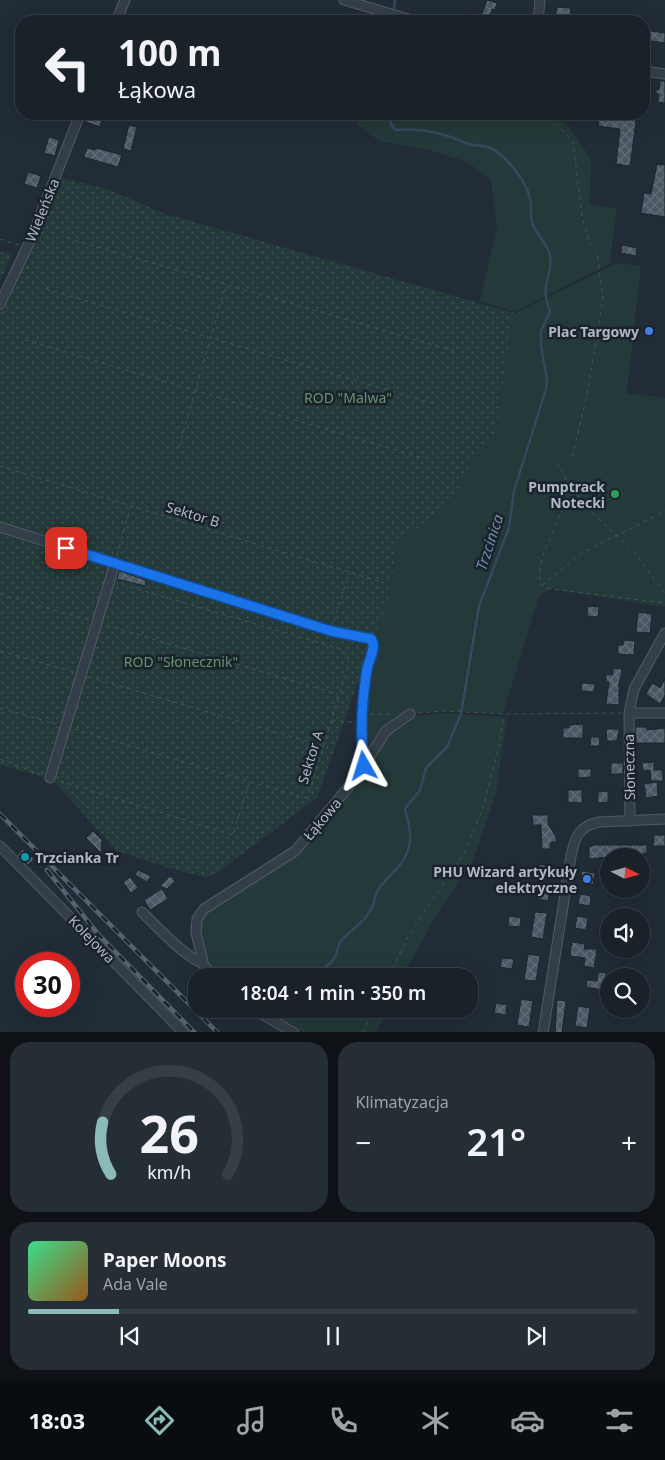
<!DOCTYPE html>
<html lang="pl">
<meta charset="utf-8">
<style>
:root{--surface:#192129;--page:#262e35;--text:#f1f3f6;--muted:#9fa3a8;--line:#373e46;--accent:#8bbbb9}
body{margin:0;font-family:"Noto Sans",sans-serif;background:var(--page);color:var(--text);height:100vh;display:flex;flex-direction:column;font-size:19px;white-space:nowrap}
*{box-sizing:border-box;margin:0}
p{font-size:16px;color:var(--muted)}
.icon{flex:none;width:28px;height:28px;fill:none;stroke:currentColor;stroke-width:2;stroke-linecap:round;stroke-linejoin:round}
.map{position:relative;height:1032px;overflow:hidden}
.side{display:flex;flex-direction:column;gap:10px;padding:10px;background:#0e1217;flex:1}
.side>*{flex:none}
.guide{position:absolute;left:15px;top:15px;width:635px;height:105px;border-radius:20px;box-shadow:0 5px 20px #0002,0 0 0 1px var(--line);background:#192129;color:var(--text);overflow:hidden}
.needle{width:32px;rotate:96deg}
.fabs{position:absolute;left:600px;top:848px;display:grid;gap:10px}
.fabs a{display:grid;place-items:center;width:50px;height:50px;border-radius:50%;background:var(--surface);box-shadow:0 5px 20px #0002,0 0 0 1px var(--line);font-size:25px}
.speed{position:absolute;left:15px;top:952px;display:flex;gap:10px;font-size:25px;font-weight:700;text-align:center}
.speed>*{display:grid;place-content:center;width:65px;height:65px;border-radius:50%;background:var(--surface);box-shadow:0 5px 20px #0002,0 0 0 1px var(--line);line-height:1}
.speed .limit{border:8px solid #d22;background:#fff;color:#111}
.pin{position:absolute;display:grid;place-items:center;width:42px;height:42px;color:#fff;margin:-21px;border-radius:10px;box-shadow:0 2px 8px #0006}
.me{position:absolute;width:55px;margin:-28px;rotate:354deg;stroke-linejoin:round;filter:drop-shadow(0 0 4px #0008)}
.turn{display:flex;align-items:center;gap:18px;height:105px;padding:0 20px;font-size:22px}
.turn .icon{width:65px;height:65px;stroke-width:2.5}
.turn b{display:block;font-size:35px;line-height:42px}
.big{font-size:38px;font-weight:600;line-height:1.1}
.side .tile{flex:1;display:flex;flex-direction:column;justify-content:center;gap:8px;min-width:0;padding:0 18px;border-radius:20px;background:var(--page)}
.side .dial{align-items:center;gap:0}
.dial svg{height:130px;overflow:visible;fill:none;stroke:var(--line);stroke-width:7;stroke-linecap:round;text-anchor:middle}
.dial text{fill:var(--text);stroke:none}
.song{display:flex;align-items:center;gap:15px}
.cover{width:60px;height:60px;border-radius:8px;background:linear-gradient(135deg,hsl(150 70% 55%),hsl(30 70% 35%))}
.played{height:5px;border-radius:2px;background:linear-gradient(90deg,var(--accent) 15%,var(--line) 15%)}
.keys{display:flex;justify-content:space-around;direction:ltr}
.heat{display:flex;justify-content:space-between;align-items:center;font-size:28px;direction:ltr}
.side .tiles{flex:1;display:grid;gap:10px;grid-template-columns:1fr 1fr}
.tile:last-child{grid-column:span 2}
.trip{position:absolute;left:188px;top:968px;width:290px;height:50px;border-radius:20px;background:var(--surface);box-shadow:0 5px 20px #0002,0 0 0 1px var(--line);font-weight:600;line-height:50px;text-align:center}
.tabs{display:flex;height:80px;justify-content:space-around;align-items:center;background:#0a0d10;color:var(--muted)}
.tabs .icon{width:35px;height:35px}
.tabs .on{color:var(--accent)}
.tabs b{font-size:22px;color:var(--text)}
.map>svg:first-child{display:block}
.green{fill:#243939}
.garden{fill:url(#garden-dots)}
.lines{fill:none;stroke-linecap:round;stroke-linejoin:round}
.stream{stroke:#35495e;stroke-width:2.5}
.building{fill:url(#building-cross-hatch);stroke:#1c252e}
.minor-casing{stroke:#525b66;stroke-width:11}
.path{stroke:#405556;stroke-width:1;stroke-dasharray:4 4;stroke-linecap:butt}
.minor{stroke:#343e48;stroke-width:9}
.rail-casing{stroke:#56626f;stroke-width:4.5}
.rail{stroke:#1a232c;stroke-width:2.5;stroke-dasharray:8;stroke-linecap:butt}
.route-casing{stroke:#114b97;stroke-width:12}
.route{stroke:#1a73e8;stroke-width:9}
.shop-dot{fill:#3f7fe0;stroke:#1a232c;stroke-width:2}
.leisure-dot{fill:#2e9e5b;stroke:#1a232c;stroke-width:2}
.culture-dot{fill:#0f9aa8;stroke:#1a232c;stroke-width:2}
.labels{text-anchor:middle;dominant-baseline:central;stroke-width:5;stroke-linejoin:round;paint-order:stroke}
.street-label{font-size:14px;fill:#afb8c4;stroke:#1a232c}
.poi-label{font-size:14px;font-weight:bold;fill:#afb8c4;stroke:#1a232c;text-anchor:end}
.park-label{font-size:14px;fill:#67946e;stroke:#1a232c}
.water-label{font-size:15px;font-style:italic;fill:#708ba8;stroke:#1a232c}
</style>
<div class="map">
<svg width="665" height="1033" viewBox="0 0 665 1033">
<defs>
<pattern id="garden-dots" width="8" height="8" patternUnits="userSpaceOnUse" patternTransform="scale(1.25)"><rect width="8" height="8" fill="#243939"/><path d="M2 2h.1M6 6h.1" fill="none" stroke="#415454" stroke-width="1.8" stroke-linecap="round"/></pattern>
<pattern id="building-cross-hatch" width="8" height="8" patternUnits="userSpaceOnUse" patternTransform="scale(1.25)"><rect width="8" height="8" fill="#495663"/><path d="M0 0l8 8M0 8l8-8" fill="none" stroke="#616c78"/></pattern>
</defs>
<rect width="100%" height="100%" fill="#212c37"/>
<path class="green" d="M347 13 372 21 375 15 397 21H344Z
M354 114H552L571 129 591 159 590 205 617 208 610 264 515 312 480 301 497 227 491 180 467 162 427 149 379 141 358 125Z
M617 263 641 266 627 393 665 398V607L551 589 539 596 503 714 444 711 410 714 386 731 364 766 361 744 372 641 388 599 398 543 453 501 472 460 494 440 514 314Z
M444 713 507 717 496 794 472 863 438 913 402 976H219C206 964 198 941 200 922 201 918 206 912 208 908L300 849 390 732 411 716Z
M261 1009H387L376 1033 303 1032 278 1020Z"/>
<path class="garden" d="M58 177 107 189 166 214 514 313 494 440 472 460 453 501 398 543 388 599 317 798 217 873 206 877 165 867 117 851 53 780 0 765V308Z
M0 251 12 255 0 282Z"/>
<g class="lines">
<path class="stream" d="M393 21 395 0
M288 976C304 974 328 973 336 955 338 950 337 946 341 941 350 930 363 924 370 911 375 904 374 894 380 887 390 874 403 866 408 850 413 838 408 821 405 809L420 790 426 768 447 747 461 714 479 606 509 528 514 491 546 389 547 380 541 346V331L550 311C538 282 554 278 550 255 547 242 535 235 532 222 530 215 532 207 530 199 527 182 505 153 488 147 481 145 473 146 466 143 444 133 419 128 395 130L391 124 389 114"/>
</g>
<path class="building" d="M487 0 497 3 495 10 492 9 489 21H468L470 14 481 17Z
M557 7 570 8 572 21 555 20Z
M644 30 665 33V43L644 40Z
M660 81H665V103L658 102 659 95 654 90H659Z
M89 114 103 116 100 127 86 122Z
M600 114H637L630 166 616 164 620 129 598 126Z
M129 125 137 127 131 151 123 149Z
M49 137 59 140 55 156 44 153Z
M87 148 95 150 96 148 122 155 118 167 84 157Z
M657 164 665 165V217L641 213 644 193 651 194Z
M28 172 41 176 37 188 24 184Z
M622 245 637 248 636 256 621 253Z
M119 571 146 580 145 586 117 579Z
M588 606 599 607 598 617 587 616Z
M638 612 652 614 650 633 636 632Z
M624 640 635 641 634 655 618 654V645H623Z
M613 668 621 669 622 672 619 683V705L606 704 609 682 606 681V674L613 675Z
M665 679V695L660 704 646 694 652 683 660 688Z
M582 683 595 684 594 692 581 691Z
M583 724V738H563V728H569V725Z
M635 727H647V730L665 728V743H636Z
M606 729H619L617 741H607Z
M591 737H599L600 746H590Z
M654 762V770H662L663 781H651L650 770 643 771 642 763Z
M611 763H623V774H611Z
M578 769H591V777L578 778Z
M657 782 658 796 646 798 644 784Z
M568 790H582V803L568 802Z
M608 791V802L598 803V792Z
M532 815H548V824L556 837 557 842H551L550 849H542L541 825H533Z
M93 831 102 840 101 853 86 838Z
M654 835H665V846H653Z
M595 845H647V853L589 859V847Z
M23 849 34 859 28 865 17 855Z
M539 864 548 866 547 877 537 875Z
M138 870 151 876 147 882 135 875Z
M582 871 595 873 593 885 580 882Z
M170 876 175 881 167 889 160 886Z
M130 877 138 888 131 893 123 882Z
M538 888 550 890 548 901 537 899Z
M162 889 168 899 150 910 144 900Z
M580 894 591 896 590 906 578 904Z
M535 912 547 913 543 939 531 937Z
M509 916 521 918 520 927 508 926Z
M577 916 588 918 586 930 575 928Z
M572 942 585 944 584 949H597L594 968 584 966 585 958 570 956Z
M528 954 540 956 536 981 524 980Z
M502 958 514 959 512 969 500 967Z
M598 972 606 973 603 990 586 987 587 980 597 981Z
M521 999 533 1001 529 1027 517 1025Z
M557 1000 566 1001 562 1033H555Z
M496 1003 507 1005 506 1015 494 1013Z
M578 1006 590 1008 587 1028 575 1026Z"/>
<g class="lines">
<g class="minor-casing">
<path id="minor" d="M344 0 415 21
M116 21 125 0
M538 21 540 0
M644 71 665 74
M0 304 31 239 80 114
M0 527 331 631 371 639C377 647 369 660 367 669 362 700 360 735 364 766
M629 713H665
M50 778 115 563
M630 821 629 713 634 689 665 633
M0 846 184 1033
M142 912C154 924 188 960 203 963
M214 976 204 966 196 933 197 919 204 909 295 851 356 778 386 731 410 714
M253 1009 294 1033
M543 1033 571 856C575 837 579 826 599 822L665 819"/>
</g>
<path class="path" d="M543 114 554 121 573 142 582 216 590 244 597 252 603 299 587 395 572 457
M67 238 454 351
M0 239 19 245
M46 289 438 405
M25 340 423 458
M179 447 226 285
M556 463C590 495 527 553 542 586L551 589 665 603
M0 466 381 582
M568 481 584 505 636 554 665 594
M117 555 131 506
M542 585 582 553 665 511
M0 594 88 620
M334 621 349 573
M106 625 337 694
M0 651 74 672
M89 677 323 746
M0 708 56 724
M418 713 444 711 504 714 621 713
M370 714H394
M332 720 353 722
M74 729 305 798 309 794 349 663C348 654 345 652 337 648L117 583
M0 759 42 775
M60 781 233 835 249 783
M389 976 410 933 463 855 483 808 499 746 504 714
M363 1033 374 1009"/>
<use href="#minor" class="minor"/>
<g class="rail-casing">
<path id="rail" d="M0 814 218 1033
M47 870 98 934 195 1033"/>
</g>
<use href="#rail" class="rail"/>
</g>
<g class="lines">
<g class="route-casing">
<path id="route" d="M66 548 331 631 371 639C377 646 369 660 367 669 362 700 360 735 364 766"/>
</g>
<use href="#route" class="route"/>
</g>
<g class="shop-dot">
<circle cx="649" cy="331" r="5"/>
<circle cx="587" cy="879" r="5"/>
</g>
<circle class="leisure-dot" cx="615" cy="494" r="5"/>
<circle class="culture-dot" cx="25" cy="857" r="5"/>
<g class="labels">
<g class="street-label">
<text transform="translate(42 210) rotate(-68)">Wieleńska</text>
<text transform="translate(193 514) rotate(17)">Sektor B</text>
<text transform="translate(310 757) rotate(-73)">Sektor A</text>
<text transform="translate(629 767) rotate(-91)">Słoneczna</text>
<text transform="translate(322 819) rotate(-50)">Łąkowa</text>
<text transform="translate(92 939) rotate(46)">Kolejowa</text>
</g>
<g class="poi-label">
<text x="639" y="331">Plac Targowy</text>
<text x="605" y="486">Pumptrack<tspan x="605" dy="16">Notecki</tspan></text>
<text x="35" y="857" text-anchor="start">Trzcianka Tr</text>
<text x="577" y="871">PHU Wizard artykuły<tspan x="577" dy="16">elektryczne</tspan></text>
</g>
<g class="park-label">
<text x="348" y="397">ROD "Malwa"</text>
<text x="181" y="661">ROD "Słonecznik"</text>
</g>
<g class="water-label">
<text transform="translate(489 542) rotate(-72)">Trzcinica</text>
</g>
</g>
</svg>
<div class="fabs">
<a><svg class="needle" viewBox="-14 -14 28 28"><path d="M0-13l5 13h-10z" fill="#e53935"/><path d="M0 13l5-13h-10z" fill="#9fa3a8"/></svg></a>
<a><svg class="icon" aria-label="sound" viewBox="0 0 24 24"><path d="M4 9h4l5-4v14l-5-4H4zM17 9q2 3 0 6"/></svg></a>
<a><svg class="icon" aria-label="search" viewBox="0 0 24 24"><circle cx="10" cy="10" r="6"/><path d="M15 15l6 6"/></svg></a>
</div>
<div class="speed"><div class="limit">30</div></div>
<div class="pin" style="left:66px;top:548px;background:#d93025"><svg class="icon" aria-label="arrive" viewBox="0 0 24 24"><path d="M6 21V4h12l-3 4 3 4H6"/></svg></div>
<svg class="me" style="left:364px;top:766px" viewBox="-20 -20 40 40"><path d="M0-17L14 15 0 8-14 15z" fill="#1a73e8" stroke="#fff" stroke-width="4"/></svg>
<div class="trip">18:04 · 1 min · 350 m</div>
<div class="guide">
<div class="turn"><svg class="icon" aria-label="left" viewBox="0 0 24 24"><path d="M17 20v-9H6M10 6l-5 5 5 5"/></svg><div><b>100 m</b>Łąkowa</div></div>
</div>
</div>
<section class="side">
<div class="tiles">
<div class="tile dial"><svg viewBox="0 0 100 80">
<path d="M14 69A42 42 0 1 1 86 69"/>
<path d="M14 69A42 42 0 0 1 9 37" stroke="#8bbbb9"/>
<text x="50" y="56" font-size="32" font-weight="700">26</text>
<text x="50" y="72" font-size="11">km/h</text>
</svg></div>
<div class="tile"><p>Klimatyzacja</p>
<div class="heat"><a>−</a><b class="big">21°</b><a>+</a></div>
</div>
<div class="tile">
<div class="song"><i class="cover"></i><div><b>Paper Moons</b><p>Ada Vale</p></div></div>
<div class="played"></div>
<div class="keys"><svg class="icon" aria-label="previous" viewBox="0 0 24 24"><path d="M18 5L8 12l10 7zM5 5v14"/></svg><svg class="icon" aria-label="pause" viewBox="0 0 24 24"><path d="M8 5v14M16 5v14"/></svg><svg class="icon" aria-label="next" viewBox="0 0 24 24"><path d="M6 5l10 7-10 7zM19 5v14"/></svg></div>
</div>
</div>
</section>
<nav class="tabs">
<b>18:03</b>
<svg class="icon on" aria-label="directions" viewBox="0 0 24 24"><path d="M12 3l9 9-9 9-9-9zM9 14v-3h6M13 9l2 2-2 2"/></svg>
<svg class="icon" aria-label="music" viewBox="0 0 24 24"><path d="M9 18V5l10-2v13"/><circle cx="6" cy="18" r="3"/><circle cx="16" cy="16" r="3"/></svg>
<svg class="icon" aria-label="phone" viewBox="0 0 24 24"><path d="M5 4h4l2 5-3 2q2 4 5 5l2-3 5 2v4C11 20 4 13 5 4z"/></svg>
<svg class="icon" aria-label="climate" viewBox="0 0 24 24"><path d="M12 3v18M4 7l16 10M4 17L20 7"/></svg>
<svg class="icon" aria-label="car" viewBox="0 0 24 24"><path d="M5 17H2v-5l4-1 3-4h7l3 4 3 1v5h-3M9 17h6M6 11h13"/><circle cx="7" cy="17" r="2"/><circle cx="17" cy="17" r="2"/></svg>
<svg class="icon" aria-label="filters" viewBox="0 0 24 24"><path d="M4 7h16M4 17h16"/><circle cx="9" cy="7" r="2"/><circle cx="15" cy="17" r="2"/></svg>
</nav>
